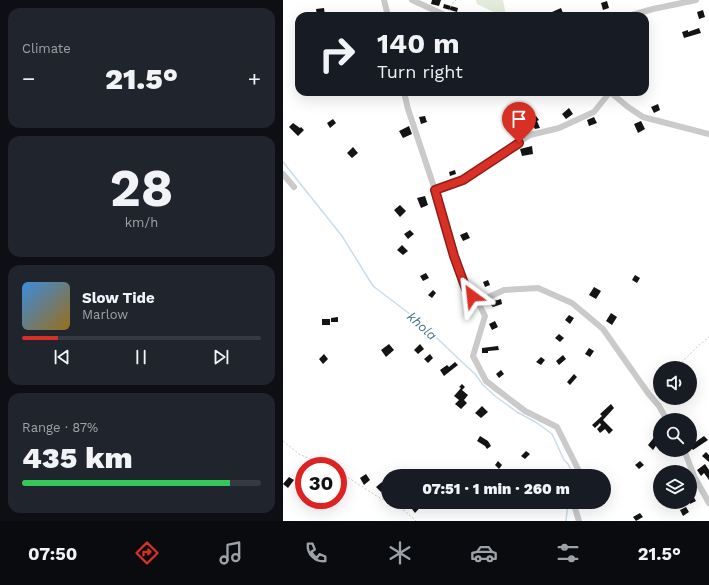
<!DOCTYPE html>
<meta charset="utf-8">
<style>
:root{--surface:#171b24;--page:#20242c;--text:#f1f3f6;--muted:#9ea1a6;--line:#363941;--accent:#d93025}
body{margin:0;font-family:"Work Sans",sans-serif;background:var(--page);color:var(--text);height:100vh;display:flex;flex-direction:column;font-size:15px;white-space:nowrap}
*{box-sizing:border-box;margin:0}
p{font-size:13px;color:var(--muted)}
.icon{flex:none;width:22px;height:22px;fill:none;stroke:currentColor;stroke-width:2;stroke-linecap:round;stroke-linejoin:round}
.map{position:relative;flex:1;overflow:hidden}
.side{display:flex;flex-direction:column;gap:8px;padding:8px;background:#0d0f14;width:283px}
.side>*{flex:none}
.top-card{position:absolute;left:12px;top:12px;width:354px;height:84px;border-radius:12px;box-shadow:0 4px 16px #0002;background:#171b24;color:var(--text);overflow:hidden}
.controls{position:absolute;left:370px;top:361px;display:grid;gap:8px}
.controls a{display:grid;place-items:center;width:44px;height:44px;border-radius:50%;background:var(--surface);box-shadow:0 4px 16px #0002;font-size:20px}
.speed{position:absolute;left:12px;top:457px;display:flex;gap:8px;font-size:20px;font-weight:700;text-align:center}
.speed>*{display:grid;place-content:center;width:52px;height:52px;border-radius:50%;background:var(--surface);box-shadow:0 4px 16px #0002;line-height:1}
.speed .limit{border:6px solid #d22;background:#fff;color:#111}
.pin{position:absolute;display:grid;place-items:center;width:34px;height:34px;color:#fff;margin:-41px -17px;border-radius:50% 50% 50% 0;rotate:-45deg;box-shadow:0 0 4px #0007}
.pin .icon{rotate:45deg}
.me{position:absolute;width:44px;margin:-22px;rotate:330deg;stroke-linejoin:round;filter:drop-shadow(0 0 3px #0008)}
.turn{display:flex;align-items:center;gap:14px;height:84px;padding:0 16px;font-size:18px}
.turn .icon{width:52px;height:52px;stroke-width:2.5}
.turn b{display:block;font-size:28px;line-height:34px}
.big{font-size:30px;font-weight:800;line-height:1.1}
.side .card{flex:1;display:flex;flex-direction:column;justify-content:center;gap:6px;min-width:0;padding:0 14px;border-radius:12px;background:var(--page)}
.side .dial{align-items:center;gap:0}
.dial b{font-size:52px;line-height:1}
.song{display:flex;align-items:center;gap:12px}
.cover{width:48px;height:48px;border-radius:6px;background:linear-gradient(135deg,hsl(210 70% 55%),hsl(40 70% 35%))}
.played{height:4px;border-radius:2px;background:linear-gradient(90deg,var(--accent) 15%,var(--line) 15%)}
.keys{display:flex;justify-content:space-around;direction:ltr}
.heat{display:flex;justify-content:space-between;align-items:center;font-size:22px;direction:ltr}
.charge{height:6px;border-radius:3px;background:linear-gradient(90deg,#34c759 87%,var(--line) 0)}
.trip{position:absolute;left:98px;top:469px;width:230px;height:40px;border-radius:20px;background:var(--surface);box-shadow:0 4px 16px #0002;font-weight:800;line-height:40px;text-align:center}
.dock{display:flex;height:64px;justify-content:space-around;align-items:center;background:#090b0e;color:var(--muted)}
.dock .icon{width:28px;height:28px}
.dock .active{color:var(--accent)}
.dock b{font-size:18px;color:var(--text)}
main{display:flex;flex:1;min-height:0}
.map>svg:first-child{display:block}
.green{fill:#e3ebdb}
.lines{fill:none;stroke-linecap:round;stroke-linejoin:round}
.stream{stroke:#c8ddea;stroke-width:1.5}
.building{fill:#141414}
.path{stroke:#cacaca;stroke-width:1;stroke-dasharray:2 2;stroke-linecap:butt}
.minor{stroke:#cacaca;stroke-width:6}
.route-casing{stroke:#8d1f18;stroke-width:10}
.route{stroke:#d93025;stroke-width:7}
.labels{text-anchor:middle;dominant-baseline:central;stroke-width:4;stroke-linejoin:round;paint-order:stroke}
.water-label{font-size:13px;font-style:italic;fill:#3e6e8c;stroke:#fff}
</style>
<main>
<section class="side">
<div class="card"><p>Climate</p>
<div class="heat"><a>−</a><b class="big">21.5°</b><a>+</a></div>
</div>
<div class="card dial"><b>28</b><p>km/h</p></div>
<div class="card">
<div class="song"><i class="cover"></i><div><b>Slow Tide</b><p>Marlow</p></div></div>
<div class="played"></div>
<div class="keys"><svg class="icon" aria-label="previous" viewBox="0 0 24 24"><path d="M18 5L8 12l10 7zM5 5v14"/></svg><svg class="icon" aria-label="pause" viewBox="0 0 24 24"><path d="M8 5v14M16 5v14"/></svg><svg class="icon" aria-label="next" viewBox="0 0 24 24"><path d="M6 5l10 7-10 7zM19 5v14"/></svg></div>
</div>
<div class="card"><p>Range · 87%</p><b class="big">435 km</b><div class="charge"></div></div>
</section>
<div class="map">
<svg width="426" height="521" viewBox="0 0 426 521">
<rect width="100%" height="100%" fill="#fff"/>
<path class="green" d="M193 0H220L223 16H219L194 4Z"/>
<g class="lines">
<path class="stream" d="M0 162 59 236 90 286 136 321 179 362 192 374 200 385 212 396 234 412 254 423 269 434 281 460 285 464 291 476
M283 521 285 502"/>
</g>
<path class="building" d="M149 0H158L156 6 148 4Z
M324 1 326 8 320 10 318 3Z
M161 4 175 8 174 12 160 8Z
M41 8 42 16H34L33 9Z
M278 8 280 13 274 16H260Z
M420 10 422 17 416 19 414 12Z
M416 28 418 33 401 38 399 32 405 30V32Z
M375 104 377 110 371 113 368 107Z
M286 108 290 114 283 119 279 114Z
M142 116 144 122 138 124 136 117Z
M253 116 256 120 254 121 257 128 252 129 251 127 243 132 240 127 250 121 249 119Z
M311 117 314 123 306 126 304 120Z
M50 119 53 123 47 128 44 123Z
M358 121 362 129 355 133 351 124Z
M10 123 17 128 18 127 21 130 15 136 6 127Z
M126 126 129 134 120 138 116 131Z
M249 146 250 154 239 156 237 149Z
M70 147 75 153 69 158 64 153Z
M172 170 173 174 167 176 166 172Z
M142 196 145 205 138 208 134 198Z
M117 205 123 211 117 217 111 210Z
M127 230 131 234 125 239 121 234Z
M184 232 187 238 180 241 177 235Z
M119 245 125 251 120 255 114 250Z
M143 273 146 278 140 281 137 276Z
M352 275 357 278 354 283 349 280Z
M205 280 207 285 202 287 200 282Z
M311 287 318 291 313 299 306 295Z
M150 290 153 293 149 298 145 295Z
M218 299 219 304 210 307 207 304 211 301Z
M328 313 334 317 329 325 323 321Z
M286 315 291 318 287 324 282 320Z
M55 317V322H48V318Z
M39 319H47V325H39Z
M212 321 215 327 209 330 206 324Z
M276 334 281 338 277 342 272 338Z
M106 344 111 350 103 357 98 350Z
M137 344 141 349 135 354 131 350Z
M215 346 216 350 205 351V353H199V348Z
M306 348 311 351 307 357 302 354Z
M41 354 45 359 40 364 36 359Z
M147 354 150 358 145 363 141 359Z
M280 355 283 359 276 365 273 361Z
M258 357 262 360 258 365 253 362Z
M172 362 175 365 161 376 157 370 164 365 166 367Z
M218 370 221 374 216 378 213 374Z
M291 374 294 377 287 385 284 382Z
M179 384 182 387 179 390 185 395 181 400 184 403 178 409 172 404 176 400 171 396 178 388 176 387Z
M328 404 331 408 320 420 330 430 326 434 322 429 317 433 314 429 318 425 317 423 312 428 309 425 319 416 317 414Z
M199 406 205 412 198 418 192 413Z
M373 435 377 439V440L370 450 365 445Z
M197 436 205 441 208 446 204 449 202 446 194 441Z
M421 436 425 440 410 450 407 446Z
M243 451 247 454 242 459 238 456Z
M423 452 426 455V462L419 456Z
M215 461 219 465 216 469 212 465Z
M357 461 361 465 356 469 352 465Z
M422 464 426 470V480L421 473 418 476 414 470Z
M83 474 87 480 81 485 77 478Z
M6 477 11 480 5 488 0 484Z
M99 482 103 487 98 492 93 487Z
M410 484 413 490 409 493 407 490V486Z
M407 491 413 501 407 504Z
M37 500H46L39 508 34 504Z
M132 502H142L132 513 129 509 134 504Z
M403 507 406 512 400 516 397 510Z
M357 513 360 517 353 521 350 517Z"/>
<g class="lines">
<path class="path" d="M166 11 169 4 173 0
M393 368 414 347 426 337
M369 390 377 382
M0 441 16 454 43 466
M55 471 92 495 105 502
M106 502 122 511 133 521"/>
<path class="minor" d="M101 0 105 16
M129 0 164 16
M345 16 370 9 413 0
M121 92 125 109 152 190 171 256 183 289 195 302 202 316 190 356 203 381 242 411 274 427 297 473 296 476
M327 92 345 107 360 117 426 134
M0 174 11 187
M152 190 180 180 247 135 276 128 311 112 327 92
M195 302 221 290 255 288 289 303 320 329 365 393 376 406 384 420
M401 450 412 478 426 503
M290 502 296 521"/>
</g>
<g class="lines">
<g class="route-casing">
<path id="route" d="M189 296 183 289 171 256 152 190 180 180 236 143"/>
</g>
<use href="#route" class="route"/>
</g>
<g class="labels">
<g class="water-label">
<text transform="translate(139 326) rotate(42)">khola</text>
</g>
</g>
</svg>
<div class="controls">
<a><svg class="icon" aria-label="sound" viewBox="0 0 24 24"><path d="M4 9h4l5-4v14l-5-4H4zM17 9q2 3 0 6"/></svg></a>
<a><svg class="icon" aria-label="search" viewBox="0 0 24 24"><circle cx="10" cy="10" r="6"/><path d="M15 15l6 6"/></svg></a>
<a><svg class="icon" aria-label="layers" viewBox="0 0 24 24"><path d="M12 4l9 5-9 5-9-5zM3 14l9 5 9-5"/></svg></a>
</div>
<div class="speed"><div class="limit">30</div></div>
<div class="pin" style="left:236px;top:143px;background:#d93025"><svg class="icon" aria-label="arrive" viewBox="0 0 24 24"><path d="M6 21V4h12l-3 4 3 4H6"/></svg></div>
<svg class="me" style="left:189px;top:296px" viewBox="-20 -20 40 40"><path d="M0-17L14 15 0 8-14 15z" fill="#d93025" stroke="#fff" stroke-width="4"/></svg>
<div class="trip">07:51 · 1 min · 260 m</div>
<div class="top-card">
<div class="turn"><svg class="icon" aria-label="right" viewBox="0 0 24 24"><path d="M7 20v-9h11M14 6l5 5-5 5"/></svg><div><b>140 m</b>Turn right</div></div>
</div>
</div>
</main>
<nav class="dock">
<b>07:50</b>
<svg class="icon active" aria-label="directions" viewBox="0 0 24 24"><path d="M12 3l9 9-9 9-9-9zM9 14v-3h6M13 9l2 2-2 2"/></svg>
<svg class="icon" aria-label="music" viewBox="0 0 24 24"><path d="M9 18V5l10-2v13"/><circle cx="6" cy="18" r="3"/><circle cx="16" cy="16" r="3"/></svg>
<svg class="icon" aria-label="phone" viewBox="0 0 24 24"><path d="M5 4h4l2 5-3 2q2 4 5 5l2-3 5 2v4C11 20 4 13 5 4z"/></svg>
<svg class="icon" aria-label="climate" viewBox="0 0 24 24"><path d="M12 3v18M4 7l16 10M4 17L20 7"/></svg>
<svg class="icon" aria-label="car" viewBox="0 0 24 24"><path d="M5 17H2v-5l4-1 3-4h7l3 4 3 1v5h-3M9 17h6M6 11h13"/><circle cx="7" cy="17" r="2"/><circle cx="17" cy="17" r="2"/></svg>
<svg class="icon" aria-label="filters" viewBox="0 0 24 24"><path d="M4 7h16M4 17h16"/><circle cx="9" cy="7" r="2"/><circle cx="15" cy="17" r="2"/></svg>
<b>21.5°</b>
</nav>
